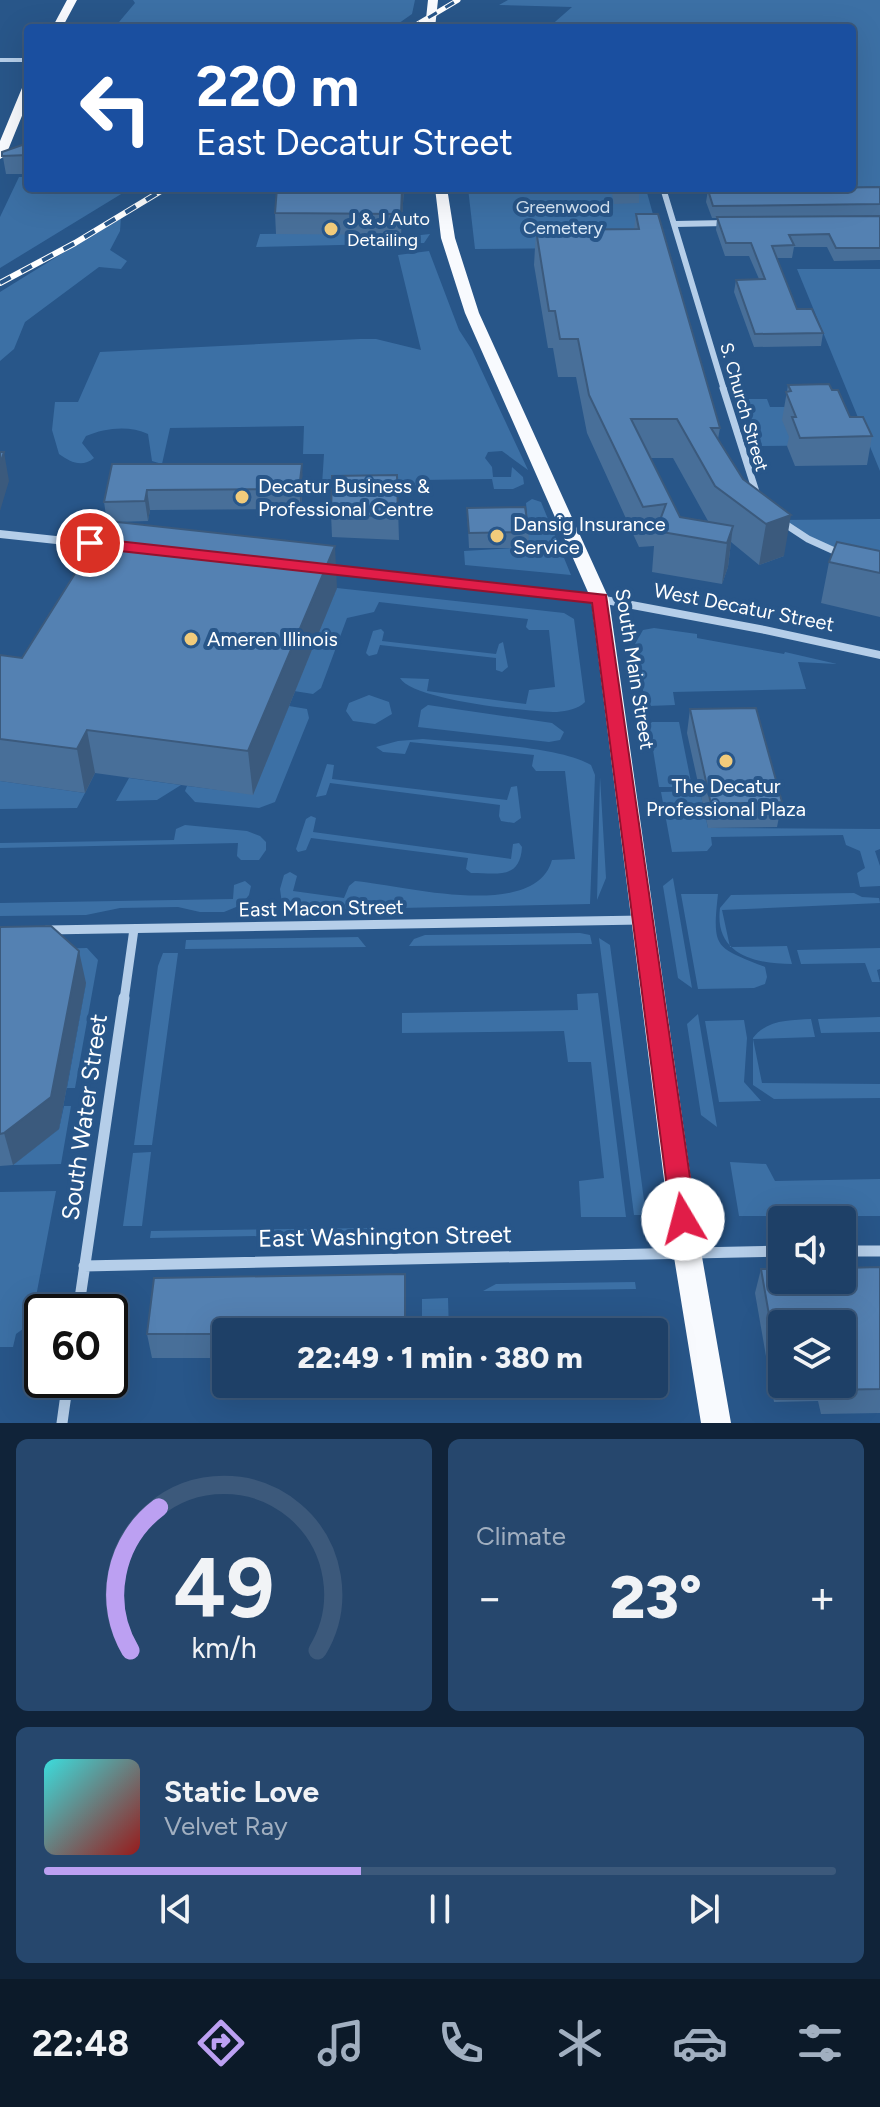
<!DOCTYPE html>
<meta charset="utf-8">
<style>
:root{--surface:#1e4067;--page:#26476d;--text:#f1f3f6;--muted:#a1afc0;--line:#3c597b;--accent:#bca0f2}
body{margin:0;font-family:Figtree,sans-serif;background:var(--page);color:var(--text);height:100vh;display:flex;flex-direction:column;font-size:30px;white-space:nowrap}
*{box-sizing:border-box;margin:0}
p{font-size:26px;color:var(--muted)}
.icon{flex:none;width:44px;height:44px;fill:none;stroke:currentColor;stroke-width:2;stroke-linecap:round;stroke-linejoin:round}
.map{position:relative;height:1423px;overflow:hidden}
.panel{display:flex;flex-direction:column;gap:16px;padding:16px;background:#102339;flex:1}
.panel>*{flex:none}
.guide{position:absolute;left:24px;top:24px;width:832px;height:168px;border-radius:8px;box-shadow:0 8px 32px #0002,0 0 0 2px var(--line);background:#1a4fa0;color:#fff;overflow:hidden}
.controls{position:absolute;left:768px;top:1206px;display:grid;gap:16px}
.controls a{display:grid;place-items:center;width:88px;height:88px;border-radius:8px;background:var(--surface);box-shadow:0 8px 32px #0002,0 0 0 2px var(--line);font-size:40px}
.speed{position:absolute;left:24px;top:1294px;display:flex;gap:16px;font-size:40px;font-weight:700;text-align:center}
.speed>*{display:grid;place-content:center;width:104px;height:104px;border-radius:50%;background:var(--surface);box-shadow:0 8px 32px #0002,0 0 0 2px var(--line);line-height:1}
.speed .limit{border:4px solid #111;border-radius:12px;background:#fff;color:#111}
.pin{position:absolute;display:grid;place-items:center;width:68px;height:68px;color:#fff;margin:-34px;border:4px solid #fff;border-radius:50%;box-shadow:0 2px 8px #0007}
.me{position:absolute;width:88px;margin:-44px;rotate:352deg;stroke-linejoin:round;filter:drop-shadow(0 0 6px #0008)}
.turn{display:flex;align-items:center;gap:28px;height:168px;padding:0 40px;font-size:36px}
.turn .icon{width:104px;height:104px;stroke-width:2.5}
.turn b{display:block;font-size:56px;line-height:68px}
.big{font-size:60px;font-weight:800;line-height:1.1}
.panel .widget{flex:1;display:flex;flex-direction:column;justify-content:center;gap:12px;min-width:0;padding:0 28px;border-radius:12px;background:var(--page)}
.panel .dial{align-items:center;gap:0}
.dial svg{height:208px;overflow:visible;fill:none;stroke:var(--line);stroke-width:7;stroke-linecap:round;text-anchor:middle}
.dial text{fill:var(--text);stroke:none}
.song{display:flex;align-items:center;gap:24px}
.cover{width:96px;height:96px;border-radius:12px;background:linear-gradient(135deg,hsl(180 70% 55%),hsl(0 70% 35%))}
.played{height:8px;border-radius:4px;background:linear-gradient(90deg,var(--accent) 40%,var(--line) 40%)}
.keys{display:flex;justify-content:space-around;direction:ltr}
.heat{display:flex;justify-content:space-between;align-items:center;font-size:44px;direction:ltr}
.panel .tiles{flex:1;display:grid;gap:16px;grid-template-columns:1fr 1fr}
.widget:last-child{grid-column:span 2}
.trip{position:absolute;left:212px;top:1318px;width:456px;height:80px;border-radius:8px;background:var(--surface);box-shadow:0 8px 32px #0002,0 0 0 2px var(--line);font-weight:800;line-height:80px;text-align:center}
.tab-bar{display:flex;height:128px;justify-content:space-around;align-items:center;background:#0c1a29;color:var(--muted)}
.tab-bar .icon{width:56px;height:56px}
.tab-bar .current{color:var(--accent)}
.tab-bar b{font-size:36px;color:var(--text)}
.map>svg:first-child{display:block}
.green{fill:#3c70a5}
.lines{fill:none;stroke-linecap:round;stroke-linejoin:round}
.minor-far3{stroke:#b5cee9;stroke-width:6}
.minor-far2{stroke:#b5cee9;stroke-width:7}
.minor-far1{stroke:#b5cee9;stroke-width:9}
.minor{stroke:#b5cee9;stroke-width:11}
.tertiary{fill:#b5cee9;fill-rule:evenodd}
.primary{fill:#f8fafe;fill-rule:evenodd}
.rail-far1-casing{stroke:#fff;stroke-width:5}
.rail-casing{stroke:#fff;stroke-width:6}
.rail-far1{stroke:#285689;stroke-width:3;stroke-dasharray:10;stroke-linecap:butt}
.rail{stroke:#285689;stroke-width:4;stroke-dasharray:12;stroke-linecap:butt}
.wall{fill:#486f99;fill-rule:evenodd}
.shaded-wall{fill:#3b5a7d}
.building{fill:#5481b2;stroke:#3b5a7d;stroke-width:2}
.route{fill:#e11d48;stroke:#92132f;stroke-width:2}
.poi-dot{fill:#f1cb7b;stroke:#285689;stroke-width:3}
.labels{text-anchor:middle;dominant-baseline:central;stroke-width:8;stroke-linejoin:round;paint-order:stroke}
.far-park-label{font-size:18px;fill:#d9e8f7;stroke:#285689}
.far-poi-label{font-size:18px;fill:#fff;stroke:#285689;text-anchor:start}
.far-street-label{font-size:18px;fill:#fff;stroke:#285689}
.poi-label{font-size:20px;fill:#fff;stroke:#285689;text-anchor:start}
.street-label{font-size:20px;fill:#fff;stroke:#285689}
.near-street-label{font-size:24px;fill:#fff;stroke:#285689}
</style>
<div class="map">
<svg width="880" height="1423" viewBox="0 0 880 1423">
<rect width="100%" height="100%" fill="#285689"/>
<path class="green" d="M133 0H415L412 14 392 28H114L135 3Z
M508 0H880V186L852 187V28H548L572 7 499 5Z
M19 177H28V188H131L0 268V217Z
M468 188H677L646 189 662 247 475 249Z
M121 217 120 231 110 250 127 261 121 269 99 267 25 322 14 349 0 361V292Z
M377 233 403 237 430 234 424 243 256 247 260 234Z
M429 251 459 330 472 350 528 470 502 451 488 452 485 458 492 467 493 477H511L512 467 523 477 524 484 513 489H494L492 479 420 480V487L322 485 324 454H303L304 426 170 428 162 464 152 461 148 434C129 425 105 428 86 436L82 443 94 458C82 468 70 462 59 454L52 430 55 402H78L100 352 360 339H376L421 350 398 255Z
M797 269H880V471Z
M745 399H767L770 407H846L863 445 760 446Z
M532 499 541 502 571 575 465 565 464 551 528 547 500 513H527L526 503Z
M880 519V566L839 553 780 520Z
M337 588 564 613 574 619 585 702C578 709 567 711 557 712 528 712 412 700 400 678L429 679 427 691 526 704 529 690 555 687 549 630H529L526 627 528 619 379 602 374 612 347 618 321 688 313 694 294 691Z
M654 628 697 634V638L784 654 785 652 837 664 798 662 806 689 673 692 675 705 648 706 645 702 635 644 643 630Z
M381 629 384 632 382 641 496 654 499 644 503 642 508 667 502 672 496 670V658L380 645 377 654 369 656 366 653 373 631Z
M369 695 389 702 392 714 375 724 353 721 346 711 349 703Z
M428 705 552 723 564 732 560 740 549 742 418 727 421 710Z
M289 706 307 709 309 718 275 802 259 808 195 802 185 791 187 786 253 794Z
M652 722H679L692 787H659L649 725Z
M423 739C465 743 556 745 591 765L595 775 590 904 301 910 282 904 280 889 284 875 290 872 297 876 293 891 344 898 349 886 355 881C401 885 535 922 552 860L575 859 565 771H536L532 766 534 755 410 742 405 754 383 752 376 747 398 741Z
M327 764 334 765 332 779 507 800 511 787 517 786 521 818 514 823 501 821 499 816 500 805 330 783 326 795 316 797Z
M600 777 606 878 597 900Z
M129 778 181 785 157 800 116 801Z
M0 781 85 793 77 808 0 809Z
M700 791 708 828 880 829V849L875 851 880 866V886L860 887 857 873 865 868 860 851 846 845 843 835 711 837 712 845 707 851 672 852 661 792Z
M311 816 316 818 313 832 511 859 513 844 519 843 522 847C520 880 497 873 471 873L466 869 468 858 311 838 306 850 298 852 296 849 306 819Z
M185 825 247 831 260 836 266 842V850L259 860H241L237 856 238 843 0 848V843L174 840 176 829Z
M673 878 692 988 678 978 663 886Z
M245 881 251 886 249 895 241 905 224 912H200L178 907 120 908 86 915 0 916V903L233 899 234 885Z
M854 893 862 897 879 898 880 903 722 910 730 947 787 946 792 964C755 964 714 954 720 908L731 895Z
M681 894H718C712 949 715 947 765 967L767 977 765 984 754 988 698 989Z
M580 933 590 935 592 944 409 946 414 939 425 935Z
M358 937 366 947 185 949 186 940Z
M599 938 610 945 646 1215H634Z
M87 948 98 960 75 1088H67L86 983 0 950Z
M880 948V969L877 970 880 982H872L865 963 801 964 797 950Z
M163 953H178L152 1145H134L158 966Z
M598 993 626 1217H581L579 1181 604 1178 591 1062H568L564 1031 402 1033V1013L578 1010 577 994Z
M698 1014 717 1127 701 1115 687 1024Z
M880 1017V1032L821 1033 818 1019Z
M811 1019 815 1037 753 1039 762 1083 880 1084V1098L774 1099 753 1085V1038C766 1020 790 1020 811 1019Z
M744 1020 747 1038 744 1082 761 1101 719 1102 705 1021Z
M64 1106H71L61 1164 13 1165 59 1129Z
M151 1152 142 1226H123L133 1153Z
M730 1162 766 1164 775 1181 880 1179V1216H739Z
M56 1191 31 1323 16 1334 13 1347H0V1192Z
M375 1228V1234L150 1238 151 1231Z
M635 1282 636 1289 483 1291 496 1284Z
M448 1298 449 1332H422V1299Z
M315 1384H406V1386L396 1396 326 1398 316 1393Z"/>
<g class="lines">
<path class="minor-far3" d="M663 188 724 390
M675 224 726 223"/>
<path class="minor-far2" d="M723 388 757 495
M779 520 808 539 841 554"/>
<path class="minor-far1" d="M47 930 642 920
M124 1000 134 929"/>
<path class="minor" d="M842 1251H880
M84 1266 782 1251
M78 1312 124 998
M62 1423 68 1380"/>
<path class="tertiary" d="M0 58H28V62H0Z
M0 530 112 542 118 546 112 550 0 538Z
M320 565 600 595 765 626 880 651V659L765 634 600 603 316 572 314 569 316 566Z"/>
<path class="primary" d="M67 0H77L62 28H52Z
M428 0H438L435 28H425Z
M28 85V101L6 155 0 159V141L22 88Z
M435 188H447L455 238 479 313 609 599 701 1251 731 1423H701L673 1251 591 599 465 313 441 238Z"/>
<g class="rail-far1-casing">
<path id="rail-far1" d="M411 28 458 0"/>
</g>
<g class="rail-casing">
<path id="rail" d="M0 283 75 243 166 188"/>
</g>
<use href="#rail-far1" class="rail-far1"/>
<use href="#rail" class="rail"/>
</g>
<path class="wall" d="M28 143V174H6L2 152Z
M880 187V260L834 261 827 247H794L792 258H777L797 309 823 333 821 346 754 347 734 292 736 280 759 279 749 256H725L716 230 717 218H712L706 202 708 190Z
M404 188 401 235 276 234 275 213Z
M611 188H639V203L614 204Z
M636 214 720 428 718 439 784 556 759 565 731 542 728 567 722 584 652 572 654 546 639 547 587 433 576 377H558L553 348H548L534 265 536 230 634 229ZM650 458H673L708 521 680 517Z
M788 385 832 390 850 417 872 436 867 465 795 466 787 446 789 437 782 420Z
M112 464 303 484 301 509 150 510 148 521 114 522 337 588 253 795 95 773 85 793 0 781V655L22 658 107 522 104 502Z
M397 475 399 540 332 537 331 514Z
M467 508 529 532 528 548H469Z
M880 551V617L821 603 829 562Z
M690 709 782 802 777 827 708 828 687 733Z
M0 927 86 983 59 1129 13 1165 0 1166Z
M880 1267V1413L821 1414 818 1401 774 1402 755 1293 761 1269ZM782 1324 842 1384H782Z
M226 1332V1358H152L147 1334Z"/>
<path class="shaded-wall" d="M402 188H404L401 235V214Z
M4 452 9 481 0 511V464Z
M302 464 303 484 301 509 299 489Z
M147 490 150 510 148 521 145 501Z
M791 515 784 556 759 565 766 524Z
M733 526 728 567 722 584 727 543Z
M335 546 337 588 253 795 248 751Z
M87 730 95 773 85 793 77 749Z
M79 951 86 983 59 1129 13 1165 4 1133Z"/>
<path class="building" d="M28 143V155L2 156V152Z
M880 187V204L713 206 708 190Z
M277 188H402L401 214 275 213Z
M615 188H639L640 190 615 191Z
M636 214H658L720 428H711L743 479 791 515 766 524 715 486 677 419H631L680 517 733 526 727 543 656 531 666 504 643 507 589 395 578 339H560L555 311H549L536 230 639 229Z
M880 216V248H836L829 234 789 235 794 245 772 246 797 309H812L823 333 755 334 736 280 765 279 751 243H726L717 217Z
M829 384 832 390H838L850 417H863L872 436 800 438 792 417H796L786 392 791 391 788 385Z
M0 452H4L0 464Z
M112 464H302L299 489 147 490 145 501 104 502Z
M397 475 398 517 331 514 332 476Z
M525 507 529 532 469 533 467 508Z
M108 521 335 546 248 751 87 730 77 749 0 739V655L22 658Z
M837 542 880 551V573L829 562Z
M756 708 782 802 711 804 690 709Z
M51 926 79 951 51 1097 4 1133 0 1134V927Z
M880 1267V1389L828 1390 826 1384H842V1324H782V1378H780L761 1269H782V1280H842V1268Z
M405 1274V1332H226V1334H147L154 1278Z"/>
<path class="route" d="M90 538 606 595 696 1219 692 1226 683 1229 674 1226 671 1219 592 603 84 547 82 543Z"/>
<g class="poi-dot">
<circle cx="331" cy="229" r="8"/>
<circle cx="242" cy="497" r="8"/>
<circle cx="497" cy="536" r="8"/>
<circle cx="191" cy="639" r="8"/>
<circle cx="726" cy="761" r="8"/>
</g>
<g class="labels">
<g class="far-park-label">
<text x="563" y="207">Greenwood<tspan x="563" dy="21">Cemetery</tspan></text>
</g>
<g class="far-poi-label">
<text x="347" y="219">J &amp; J Auto<tspan x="347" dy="21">Detailing</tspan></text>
</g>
<g class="far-street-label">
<text transform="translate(744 407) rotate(74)">S. Church Street</text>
</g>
<g class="poi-label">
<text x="258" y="486">Decatur Business &amp;<tspan x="258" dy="23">Professional Centre</tspan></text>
<text x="513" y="524">Dansig Insurance<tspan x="513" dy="23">Service</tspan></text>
<text x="207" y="639">Ameren Illinois</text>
<text x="726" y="786" text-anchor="middle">The Decatur<tspan x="726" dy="23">Professional Plaza</tspan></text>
</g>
<g class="street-label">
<text transform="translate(744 607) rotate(11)">West Decatur Street</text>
<text transform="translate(635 669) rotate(81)">South Main Street</text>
<text transform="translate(321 908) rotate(-1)">East Macon Street</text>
</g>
<g class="near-street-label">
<text transform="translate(84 1117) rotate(-82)">South Water Street</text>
<text transform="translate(385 1236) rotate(-1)">East Washington Street</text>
</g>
</g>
</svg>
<div class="controls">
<a><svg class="icon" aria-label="sound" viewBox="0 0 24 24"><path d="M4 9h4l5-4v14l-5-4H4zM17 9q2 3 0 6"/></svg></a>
<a><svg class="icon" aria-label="layers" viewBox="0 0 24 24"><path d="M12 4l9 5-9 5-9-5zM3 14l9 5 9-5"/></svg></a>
</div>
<div class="speed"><div class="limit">60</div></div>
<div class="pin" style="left:90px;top:543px;background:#d93025"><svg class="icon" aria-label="arrive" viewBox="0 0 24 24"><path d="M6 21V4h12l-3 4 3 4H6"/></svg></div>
<svg class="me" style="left:683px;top:1219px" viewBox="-20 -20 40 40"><circle r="19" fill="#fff"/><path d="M0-13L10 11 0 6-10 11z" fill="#e11d48"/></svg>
<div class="trip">22:49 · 1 min · 380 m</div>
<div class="guide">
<div class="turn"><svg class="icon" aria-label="left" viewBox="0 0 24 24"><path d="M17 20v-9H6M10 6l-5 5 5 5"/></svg><div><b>220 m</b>East Decatur Street</div></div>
</div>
</div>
<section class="panel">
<div class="tiles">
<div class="widget dial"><svg viewBox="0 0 100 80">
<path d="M14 69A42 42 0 1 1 86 69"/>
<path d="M14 69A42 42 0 0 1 25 14" stroke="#bca0f2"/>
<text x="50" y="56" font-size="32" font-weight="700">49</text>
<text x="50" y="72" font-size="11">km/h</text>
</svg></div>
<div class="widget"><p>Climate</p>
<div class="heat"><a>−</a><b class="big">23°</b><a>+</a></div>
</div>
<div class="widget">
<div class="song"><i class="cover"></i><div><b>Static Love</b><p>Velvet Ray</p></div></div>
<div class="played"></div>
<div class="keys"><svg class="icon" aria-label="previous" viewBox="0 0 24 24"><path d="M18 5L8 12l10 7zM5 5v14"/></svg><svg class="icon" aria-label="pause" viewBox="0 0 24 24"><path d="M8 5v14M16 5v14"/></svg><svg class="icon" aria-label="next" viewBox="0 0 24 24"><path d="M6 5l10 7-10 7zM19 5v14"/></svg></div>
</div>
</div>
</section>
<nav class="tab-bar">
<b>22:48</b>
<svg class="icon current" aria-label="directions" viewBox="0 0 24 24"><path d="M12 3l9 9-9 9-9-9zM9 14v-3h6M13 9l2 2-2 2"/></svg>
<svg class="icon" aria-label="music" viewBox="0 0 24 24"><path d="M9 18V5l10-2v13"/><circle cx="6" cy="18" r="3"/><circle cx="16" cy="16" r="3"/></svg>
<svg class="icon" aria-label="phone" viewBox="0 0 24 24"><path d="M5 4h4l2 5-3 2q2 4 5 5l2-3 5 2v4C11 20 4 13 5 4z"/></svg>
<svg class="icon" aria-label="climate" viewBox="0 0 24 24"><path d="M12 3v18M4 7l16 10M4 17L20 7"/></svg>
<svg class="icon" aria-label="car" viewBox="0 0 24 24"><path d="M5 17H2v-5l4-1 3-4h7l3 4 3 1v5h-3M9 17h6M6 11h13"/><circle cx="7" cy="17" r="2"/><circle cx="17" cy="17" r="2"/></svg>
<svg class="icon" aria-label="filters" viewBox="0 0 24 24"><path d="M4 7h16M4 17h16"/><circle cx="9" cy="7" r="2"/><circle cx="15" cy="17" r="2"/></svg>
</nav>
